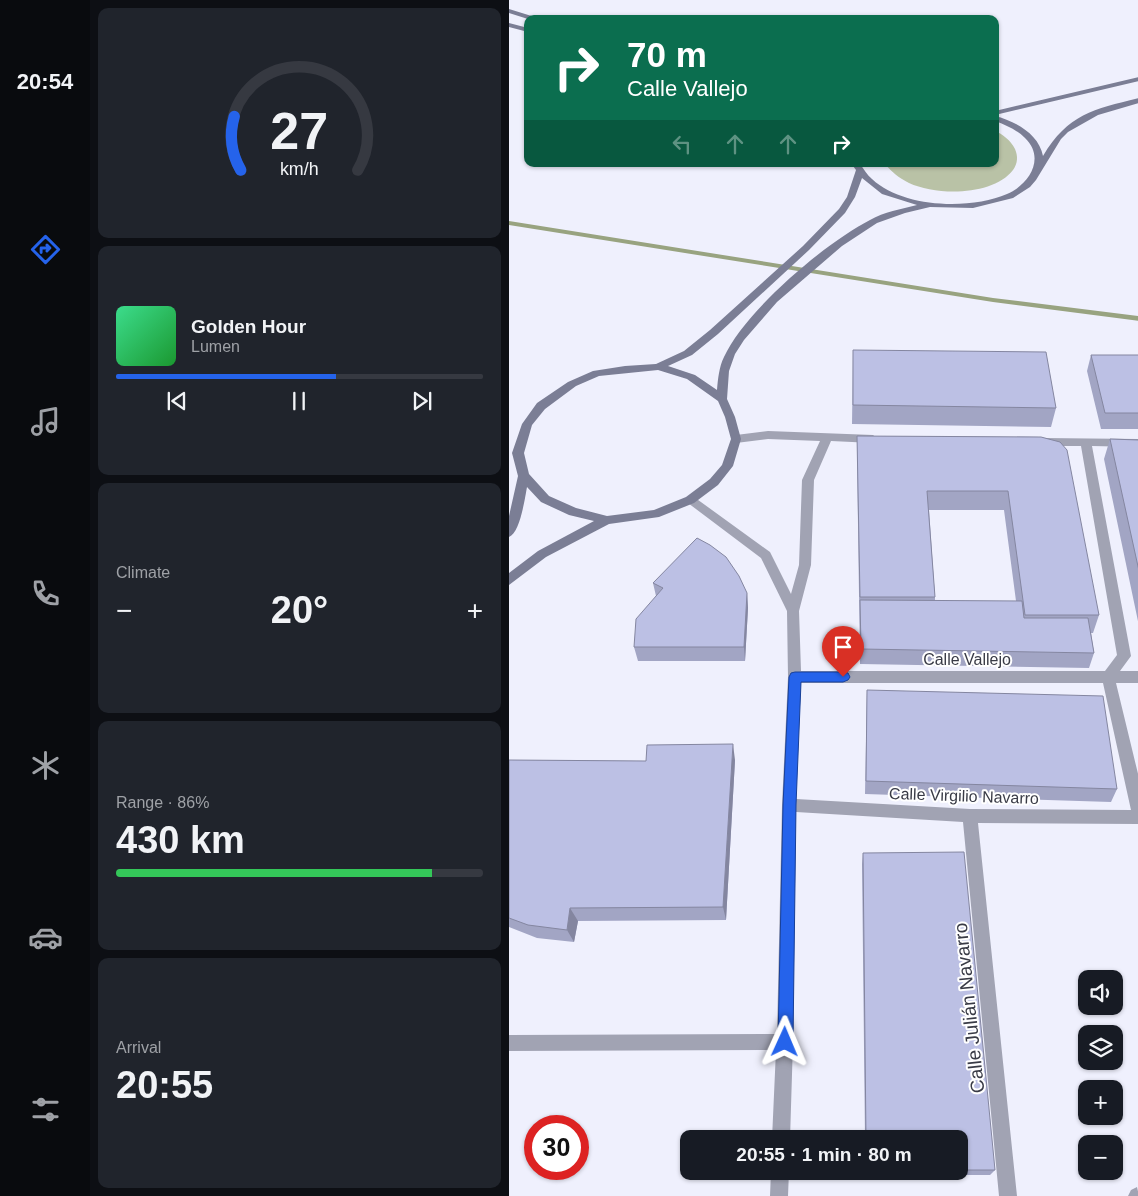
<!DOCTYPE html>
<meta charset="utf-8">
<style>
:root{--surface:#171b24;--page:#20242c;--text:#f1f3f6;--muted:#9ea1a6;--line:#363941;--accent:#2563eb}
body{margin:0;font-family:Arial,sans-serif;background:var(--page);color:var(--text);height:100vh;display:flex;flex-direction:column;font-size:19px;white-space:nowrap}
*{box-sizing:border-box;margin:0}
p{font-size:16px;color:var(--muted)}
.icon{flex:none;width:28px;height:28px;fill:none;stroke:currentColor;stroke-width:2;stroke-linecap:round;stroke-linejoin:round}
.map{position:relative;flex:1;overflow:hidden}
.panel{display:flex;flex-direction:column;gap:8px;padding:8px;background:#0d0f14;width:419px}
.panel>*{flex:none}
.top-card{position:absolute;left:15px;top:15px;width:475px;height:152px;border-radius:10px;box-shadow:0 1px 4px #0004;background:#0b6e4f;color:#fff;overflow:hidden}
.controls{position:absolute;left:569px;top:970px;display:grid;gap:10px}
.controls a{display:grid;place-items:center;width:45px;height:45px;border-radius:10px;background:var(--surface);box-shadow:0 1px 4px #0004;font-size:25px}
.speed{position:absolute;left:15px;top:1115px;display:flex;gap:10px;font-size:25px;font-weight:700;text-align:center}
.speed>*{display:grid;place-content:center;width:65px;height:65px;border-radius:50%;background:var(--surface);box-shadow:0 1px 4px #0004;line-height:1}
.speed .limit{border:8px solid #d22;background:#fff;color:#111}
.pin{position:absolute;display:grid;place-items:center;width:42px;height:42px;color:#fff;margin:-51px -21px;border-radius:50% 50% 50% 0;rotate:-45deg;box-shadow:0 0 5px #0007}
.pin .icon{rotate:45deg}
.me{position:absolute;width:55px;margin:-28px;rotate:1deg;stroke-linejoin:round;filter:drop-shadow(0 0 4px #0008)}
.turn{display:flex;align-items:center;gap:18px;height:105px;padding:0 20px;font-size:22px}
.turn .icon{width:65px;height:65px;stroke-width:2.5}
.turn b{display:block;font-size:35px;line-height:42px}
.lanes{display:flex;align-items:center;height:48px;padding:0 20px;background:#0003;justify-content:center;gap:25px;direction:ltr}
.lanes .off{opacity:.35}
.big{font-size:38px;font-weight:700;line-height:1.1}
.panel .widget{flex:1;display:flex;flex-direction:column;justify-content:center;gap:8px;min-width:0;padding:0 18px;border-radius:10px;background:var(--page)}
.panel .dial{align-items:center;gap:0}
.dial svg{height:130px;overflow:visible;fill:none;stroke:var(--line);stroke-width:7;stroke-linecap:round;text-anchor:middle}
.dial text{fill:var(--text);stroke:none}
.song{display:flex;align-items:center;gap:15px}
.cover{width:60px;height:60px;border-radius:8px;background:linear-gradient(135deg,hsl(150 70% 55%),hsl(130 70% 35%))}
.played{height:5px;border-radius:2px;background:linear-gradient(90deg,var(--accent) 60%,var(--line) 60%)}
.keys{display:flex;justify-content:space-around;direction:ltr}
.heat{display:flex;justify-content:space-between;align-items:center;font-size:28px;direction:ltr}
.charge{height:8px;border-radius:4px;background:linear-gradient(90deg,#34c759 86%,var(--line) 0)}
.trip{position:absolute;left:171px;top:1130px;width:288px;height:50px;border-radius:10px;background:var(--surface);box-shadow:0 1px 4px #0004;font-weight:700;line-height:50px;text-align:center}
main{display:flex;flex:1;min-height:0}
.menu{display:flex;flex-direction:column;width:90px;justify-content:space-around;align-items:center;background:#090b0e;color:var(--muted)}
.menu .icon{width:35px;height:35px}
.menu .on{color:var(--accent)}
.menu b{font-size:22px;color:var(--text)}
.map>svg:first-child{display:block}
.green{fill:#b9c2a6}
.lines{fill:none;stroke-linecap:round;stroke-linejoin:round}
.stream{fill:#98a380;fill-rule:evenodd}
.street{fill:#a1a3b3;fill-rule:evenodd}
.secondary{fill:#7b7e95;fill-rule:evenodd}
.wall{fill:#a2a5c4;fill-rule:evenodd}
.shaded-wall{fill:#8486a0}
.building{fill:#bcc0e4;stroke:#8486a0}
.route{fill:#2563eb;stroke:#184099}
.labels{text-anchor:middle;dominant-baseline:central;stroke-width:4;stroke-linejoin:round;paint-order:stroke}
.street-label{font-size:16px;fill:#393b46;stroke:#fff}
.near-street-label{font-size:19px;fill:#393b46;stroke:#fff}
</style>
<main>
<nav class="menu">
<b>20:54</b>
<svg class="icon on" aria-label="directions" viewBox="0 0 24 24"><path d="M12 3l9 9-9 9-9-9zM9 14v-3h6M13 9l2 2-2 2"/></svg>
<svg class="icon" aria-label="music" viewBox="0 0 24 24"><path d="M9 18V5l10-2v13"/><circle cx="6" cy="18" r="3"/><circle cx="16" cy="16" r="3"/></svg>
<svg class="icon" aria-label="phone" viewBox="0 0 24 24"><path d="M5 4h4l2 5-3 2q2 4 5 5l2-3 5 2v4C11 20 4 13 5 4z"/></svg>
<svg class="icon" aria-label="climate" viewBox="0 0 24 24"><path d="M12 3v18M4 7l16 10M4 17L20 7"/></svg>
<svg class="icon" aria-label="car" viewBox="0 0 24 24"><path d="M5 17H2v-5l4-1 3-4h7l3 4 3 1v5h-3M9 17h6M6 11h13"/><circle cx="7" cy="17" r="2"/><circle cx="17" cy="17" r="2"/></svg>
<svg class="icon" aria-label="filters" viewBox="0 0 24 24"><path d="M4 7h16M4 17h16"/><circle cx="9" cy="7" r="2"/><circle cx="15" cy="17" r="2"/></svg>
</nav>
<section class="panel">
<div class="widget dial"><svg viewBox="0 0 100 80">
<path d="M14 69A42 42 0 1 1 86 69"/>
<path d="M14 69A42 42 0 0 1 10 36" stroke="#2563eb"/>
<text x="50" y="56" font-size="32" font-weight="700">27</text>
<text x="50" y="72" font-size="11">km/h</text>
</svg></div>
<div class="widget">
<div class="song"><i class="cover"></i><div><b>Golden Hour</b><p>Lumen</p></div></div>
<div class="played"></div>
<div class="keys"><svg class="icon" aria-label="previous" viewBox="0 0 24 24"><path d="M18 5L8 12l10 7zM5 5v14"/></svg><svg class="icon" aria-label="pause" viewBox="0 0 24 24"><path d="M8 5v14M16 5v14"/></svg><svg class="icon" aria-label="next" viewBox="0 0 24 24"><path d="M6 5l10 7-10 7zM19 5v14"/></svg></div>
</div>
<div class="widget"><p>Climate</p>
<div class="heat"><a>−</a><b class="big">20°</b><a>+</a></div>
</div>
<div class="widget"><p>Range · 86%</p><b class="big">430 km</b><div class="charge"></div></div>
<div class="widget"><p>Arrival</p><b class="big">20:55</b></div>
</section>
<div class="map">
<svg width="630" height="1196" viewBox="0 0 630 1196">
<rect width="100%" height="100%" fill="#eff0fd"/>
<path class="green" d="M486 131C494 134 502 141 506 149 509 156 509 163 504 170 484 196 428 196 400 183 390 178 383 172 376 164H486Z"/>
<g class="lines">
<path class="stream" d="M0 221 484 298 630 316V321L484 302 0 225Z"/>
<path class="street" d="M259 431 364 435 369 439 364 443 322 441 305 480 302 565 290 611 292 671H596L608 655 572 446H534L528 442 534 438 630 439V447L583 446 622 656 611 671H630V683H607L630 778V824L469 823 508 1196H490L454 822 287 812 284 1042 281 1139H263L267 1050 0 1051V1035L268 1034 273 805 279 677 278 611 252 558 175 500 181 496 185 497 261 552 282 594 290 565 293 480 311 441 259 439 227 443 222 439 227 435ZM292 683H594L622 810 461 809 287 799Z
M262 1171H280L279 1196H261Z
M628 1187 630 1196H619L622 1190Z"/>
<path class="secondary" d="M0 9 29 18 30 19H19L0 13Z
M0 23 19 28V32L0 27Z
M630 77V81L486 115V111Z
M630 98V103L589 115 559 132 552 139 527 180 521 187 504 198 464 208 421 207 396 213 368 223 333 246 268 302 235 340 226 354 220 371 218 399 226 417 232 439 224 466 209 485 185 503 150 517 100 524 37 557 0 585V573L29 551 85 521 60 515 32 502 18 487C16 498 11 533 0 537V516L9 476 3 453 13 424 28 403 59 382 84 371 116 366 147 364 175 351 201 330 294 246 330 209 338 197 347 170 344 166 345 164H351C355 169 358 175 363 179 394 208 461 210 498 194 520 185 537 158 516 138 508 130 497 125 486 121V116C506 121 530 134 534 156 559 114 585 109 630 98ZM353 178 373 194 408 205C392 209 375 212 361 220 316 243 236 311 215 357 210 367 209 379 208 390L186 375 159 366 183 355 209 334 300 250 336 213 346 197ZM149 370 178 379 209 401 216 417 222 439 213 465 201 479 177 497 145 510 98 516 67 508 40 496 20 474 15 453 23 425 36 409 67 386 90 376Z"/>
</g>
<path class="wall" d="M344 350 547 408 542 427 343 424Z
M582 355H630V429H592L578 371Z
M348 436 532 437 590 615 584 633H582L585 653 580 668 351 664 348 455ZM420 510H495L507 601H426V597Z
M601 439 630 440V626L595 459Z
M144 583 238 593 239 608 236 661H129L125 647 147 596Z
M358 690 608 789 602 802 356 794Z
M0 760 137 761 226 760 217 920 69 921 65 942 28 938 0 927Z
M354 853 486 1170 481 1175H356V1171H450V1139H356L353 864Z"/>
<path class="shaded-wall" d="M238 593 239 608 236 661 235 647Z
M224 744 226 760 217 920 214 907Z
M61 908 69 921 65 942 58 930Z"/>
<path class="building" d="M344 350 537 352 547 408 344 405Z
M582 355H630V413H596Z
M348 436 532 437 551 442 558 450 590 615H516L499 491H418L426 597H351Z
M601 439 630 440V571Z
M188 538 201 545 217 557 230 576 238 593 235 647H125L127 619 154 588 144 583Z
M351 600 513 601 515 618H579L585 653 352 649Z
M358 690 594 696 608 789 357 781Z
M224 744 214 907 61 908 58 930 19 925 0 918V760L137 761 138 745Z
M455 852 486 1170H450V1139H357L354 853Z"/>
<path class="route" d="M286 672H334L339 673 341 677 339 680 334 682H292L287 805 284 1042 282 1047 276 1049 271 1047 269 1042 274 805 280 677 282 673Z"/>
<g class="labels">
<g class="street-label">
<text x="458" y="659">Calle Vallejo</text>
<text transform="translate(455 796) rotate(2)">Calle Virgilio Navarro</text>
</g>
<g class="near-street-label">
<text transform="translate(460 1008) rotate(-96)">Calle Julián Navarro</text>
</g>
</g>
</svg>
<div class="controls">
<a><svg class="icon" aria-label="sound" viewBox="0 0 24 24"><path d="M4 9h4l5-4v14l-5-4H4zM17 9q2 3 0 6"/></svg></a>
<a><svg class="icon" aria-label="layers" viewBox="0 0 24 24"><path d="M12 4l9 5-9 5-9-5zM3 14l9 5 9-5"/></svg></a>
<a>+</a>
<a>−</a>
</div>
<div class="speed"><div class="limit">30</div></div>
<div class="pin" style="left:334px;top:677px;background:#d93025"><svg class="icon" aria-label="arrive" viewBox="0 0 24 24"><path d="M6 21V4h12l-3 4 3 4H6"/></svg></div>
<svg class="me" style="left:276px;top:1042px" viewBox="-20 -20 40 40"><path d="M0-17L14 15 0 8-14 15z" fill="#2563eb" stroke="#fff" stroke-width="4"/></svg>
<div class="trip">20:55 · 1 min · 80 m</div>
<div class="top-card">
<div class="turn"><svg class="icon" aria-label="right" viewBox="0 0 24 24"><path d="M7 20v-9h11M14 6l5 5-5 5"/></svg><div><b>70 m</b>Calle Vallejo</div></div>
<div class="lanes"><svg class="icon off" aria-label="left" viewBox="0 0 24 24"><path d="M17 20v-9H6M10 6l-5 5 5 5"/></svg><svg class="icon off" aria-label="ahead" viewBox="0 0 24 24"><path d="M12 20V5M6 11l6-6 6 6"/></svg><svg class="icon off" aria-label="ahead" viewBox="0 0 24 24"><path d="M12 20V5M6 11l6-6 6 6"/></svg><svg class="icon" aria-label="right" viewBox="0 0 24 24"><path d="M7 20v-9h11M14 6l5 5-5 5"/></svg></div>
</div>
</div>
</main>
